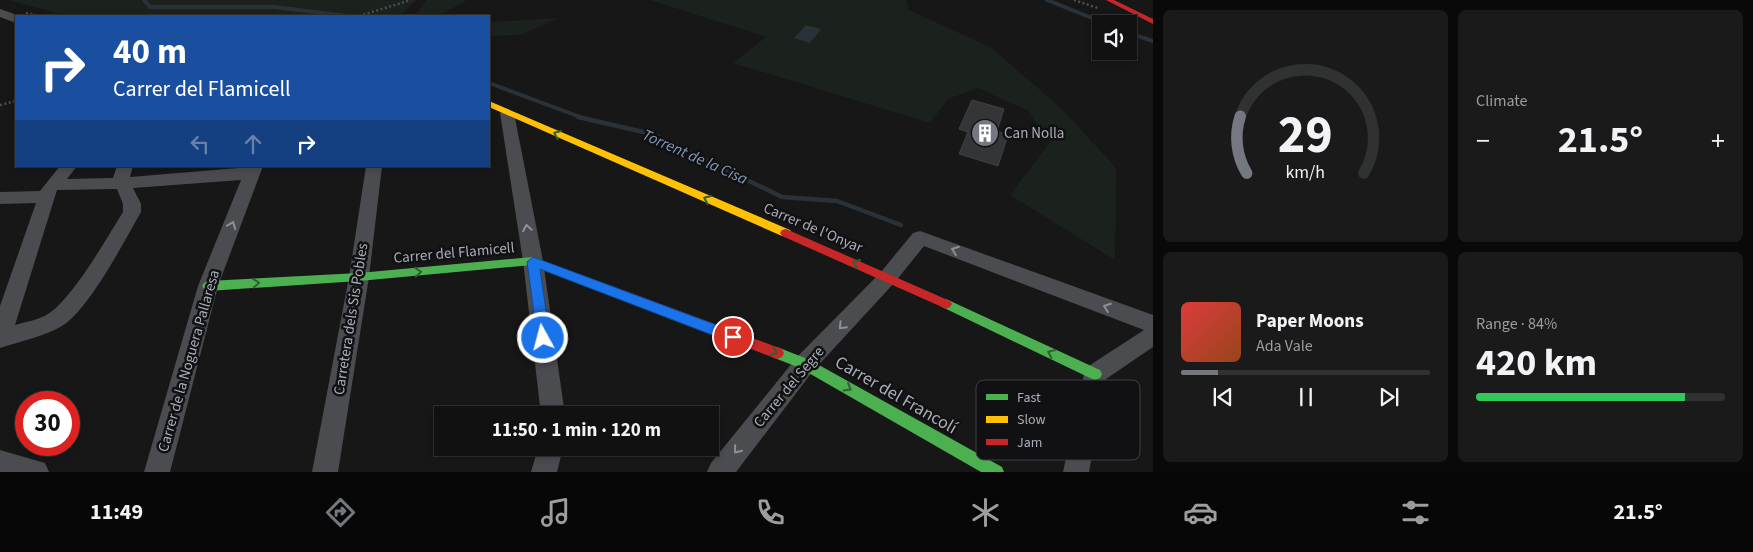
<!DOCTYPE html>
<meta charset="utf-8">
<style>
:root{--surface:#111;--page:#1a1a1a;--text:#f1f3f6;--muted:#9c9d9f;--line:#303131;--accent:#757880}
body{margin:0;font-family:"Source Sans 3",sans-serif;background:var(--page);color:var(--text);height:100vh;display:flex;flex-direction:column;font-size:19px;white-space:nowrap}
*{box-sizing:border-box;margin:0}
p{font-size:16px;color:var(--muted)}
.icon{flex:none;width:28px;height:28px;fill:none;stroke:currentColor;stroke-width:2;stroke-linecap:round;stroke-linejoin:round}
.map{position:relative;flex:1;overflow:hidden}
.drawer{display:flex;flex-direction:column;gap:10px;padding:10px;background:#090909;width:600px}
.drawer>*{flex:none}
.guide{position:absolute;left:15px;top:15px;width:475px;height:152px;border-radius:0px;box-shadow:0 2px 8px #0003,0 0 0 1px var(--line);background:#1a4fa0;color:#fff;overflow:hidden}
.tools{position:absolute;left:1092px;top:15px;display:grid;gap:10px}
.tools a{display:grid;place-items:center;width:45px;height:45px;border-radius:0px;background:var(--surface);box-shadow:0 2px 8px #0003,0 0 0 1px var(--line);font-size:25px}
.speed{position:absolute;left:15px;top:391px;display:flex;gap:10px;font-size:25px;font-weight:700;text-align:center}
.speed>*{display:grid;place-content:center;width:65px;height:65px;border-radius:50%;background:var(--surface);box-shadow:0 2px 8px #0003,0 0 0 1px var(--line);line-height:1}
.speed .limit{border:8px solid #d22;background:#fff;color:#111}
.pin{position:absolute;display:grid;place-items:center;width:42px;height:42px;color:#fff;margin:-21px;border:2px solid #fff;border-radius:50%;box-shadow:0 1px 5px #0007}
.me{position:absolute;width:55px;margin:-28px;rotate:353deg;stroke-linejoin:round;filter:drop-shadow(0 0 4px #0008)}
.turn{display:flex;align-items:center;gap:18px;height:105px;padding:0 15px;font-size:22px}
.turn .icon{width:65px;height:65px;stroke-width:2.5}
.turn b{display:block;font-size:35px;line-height:42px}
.lanes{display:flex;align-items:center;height:48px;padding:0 15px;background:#0003;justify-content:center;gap:25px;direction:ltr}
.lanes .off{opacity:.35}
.big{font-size:38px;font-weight:700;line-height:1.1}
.drawer .card{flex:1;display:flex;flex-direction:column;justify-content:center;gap:8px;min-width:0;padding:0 18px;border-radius:8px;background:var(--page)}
.drawer .dial{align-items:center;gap:0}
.dial svg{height:130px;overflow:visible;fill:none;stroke:var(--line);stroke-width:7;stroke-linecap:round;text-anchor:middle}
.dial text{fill:var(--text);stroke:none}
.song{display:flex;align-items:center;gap:15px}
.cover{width:60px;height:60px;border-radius:8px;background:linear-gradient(135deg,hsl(0 70% 55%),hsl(20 70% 35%))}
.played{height:5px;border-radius:2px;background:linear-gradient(90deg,var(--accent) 15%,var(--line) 15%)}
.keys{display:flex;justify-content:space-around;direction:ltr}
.heat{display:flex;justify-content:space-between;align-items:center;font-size:28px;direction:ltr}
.charge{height:8px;border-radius:4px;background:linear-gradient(90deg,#34c759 84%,var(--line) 0)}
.drawer .tiles{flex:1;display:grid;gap:10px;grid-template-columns:repeat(2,1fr)}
.trip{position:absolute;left:434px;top:406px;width:285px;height:50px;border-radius:0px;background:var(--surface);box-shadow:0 2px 8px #0003,0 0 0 1px var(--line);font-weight:700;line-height:50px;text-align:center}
.dock{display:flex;height:80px;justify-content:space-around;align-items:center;background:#070707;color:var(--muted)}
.dock .icon{width:35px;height:35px}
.dock .on{color:var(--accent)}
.dock b{font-size:22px;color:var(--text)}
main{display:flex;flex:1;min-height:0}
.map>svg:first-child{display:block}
.green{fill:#1b211c}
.water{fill:#2a3239}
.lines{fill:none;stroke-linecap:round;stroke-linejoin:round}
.stream-far1{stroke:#2a3239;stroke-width:4}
.stream{stroke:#2a3239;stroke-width:4.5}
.building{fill:#343537;stroke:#3f4043}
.path{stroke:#4d4e52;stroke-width:2.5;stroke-dasharray:2 2.5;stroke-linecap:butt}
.street{fill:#4b4c50;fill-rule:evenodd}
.fast{fill:#4caf50;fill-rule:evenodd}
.slow{fill:#ffc107;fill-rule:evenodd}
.jam{fill:#c62828;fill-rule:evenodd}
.oneway{stroke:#2e6032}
.oneway2{stroke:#8c9099}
.route{fill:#1a73e8;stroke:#114b97}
.labels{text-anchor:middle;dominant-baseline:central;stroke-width:5;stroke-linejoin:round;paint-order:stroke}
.poi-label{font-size:15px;fill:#a8adb8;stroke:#111113;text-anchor:start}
.street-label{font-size:15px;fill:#a8adb8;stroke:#111113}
.water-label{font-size:16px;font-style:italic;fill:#7f9bb3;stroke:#111113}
.near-street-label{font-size:18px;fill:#a8adb8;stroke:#111113}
.key{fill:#111113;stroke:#3e4045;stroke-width:1}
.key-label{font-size:14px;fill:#a8adb8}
</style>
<main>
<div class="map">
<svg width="1153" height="472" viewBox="0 0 1153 472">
<rect width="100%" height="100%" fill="#171717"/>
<path class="green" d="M8 0H416L400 16H68Z
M427 0H467L439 16H413Z
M650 0H906L909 10 992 48 1063 110 1116 168 1115 260 1010 195 1050 142 1027 110 978 88 948 99 930 123 733 63 766 37Z
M558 18 521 35 489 36V22Z"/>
<path class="water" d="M806 25 821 29 810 43 794 38Z"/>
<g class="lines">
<path class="stream-far1" d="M144 0 150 7H274L347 16
M1047 0 1107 24
M1129 33 1153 41
M489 83 583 118"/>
<path class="stream" d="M578 117 652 134 782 197 837 201 901 225"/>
</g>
<path class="building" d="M972 100 1004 109 997 131 1008 135 998 166 959 154 968 132 959 129Z"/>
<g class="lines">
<path class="path" d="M1074 0 1098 8
M26 13 41 16
M359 16 411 0
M0 105 16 101"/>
<path class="street" d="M0 9 20 16H16V23L0 17Z
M507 109 514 113 543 261 565 415H541L523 261 500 113Z
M60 166H77L67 179 113 178 117 166H133L130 177 263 166 218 286 170 472H144L198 286 241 180 133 188 141 204V212C125 240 88 311 62 326 46 336 18 342 0 348V306L36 203 0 204V192L40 191ZM117 189 123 204V212C106 239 73 298 48 314 39 320 25 322 15 325L57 190Z
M366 166H382L369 277 338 472H312L349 277Z
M920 231 1153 315V347L1106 379 1089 472H1063L1084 374 1087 367 1144 330 924 246 895 282 813 371 736 472H707L711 463 797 357 881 272 913 233Z
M538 448H563L557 472H531Z
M0 450 45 463 49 472H0Z"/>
<path class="fast" d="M533 257 613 287 615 290 613 293 609 295 532 265 359 281 208 291 204 289 202 286 204 283 208 281 359 273Z
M946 299 1100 370 1102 374 1100 378 1095 380 1090 378 942 307 940 304 942 301Z
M777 347 810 360 1002 467 1004 472H981L800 368 772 357 770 353 772 349Z"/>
<path class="slow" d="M489 101 790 230 792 233 790 236H782L489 107Z"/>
<path class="jam" d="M1106 0H1114L1153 19V24Z
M786 229 950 301 952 304 950 307 946 309 942 307 782 236 780 233 782 230Z
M609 285 782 349 784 353 782 357 777 359 605 293 603 290 605 287Z"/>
</g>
<defs><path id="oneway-chevron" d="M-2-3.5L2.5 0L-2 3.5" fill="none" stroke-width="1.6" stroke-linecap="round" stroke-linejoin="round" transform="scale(1.25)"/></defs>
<g class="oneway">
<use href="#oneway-chevron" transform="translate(557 134) rotate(-157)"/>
<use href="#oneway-chevron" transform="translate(707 199) rotate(-157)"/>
<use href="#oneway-chevron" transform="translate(856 263) rotate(-157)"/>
<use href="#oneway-chevron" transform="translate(418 272) rotate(-5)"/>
<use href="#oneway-chevron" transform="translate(256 283) rotate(-4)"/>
<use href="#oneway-chevron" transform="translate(774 352) rotate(21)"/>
<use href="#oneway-chevron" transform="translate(1051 353) rotate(-155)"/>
<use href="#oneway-chevron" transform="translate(848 388) rotate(30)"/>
</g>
<g class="oneway2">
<use href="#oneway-chevron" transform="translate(232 225) rotate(-68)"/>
<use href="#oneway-chevron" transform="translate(527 228) rotate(-100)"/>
<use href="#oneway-chevron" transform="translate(955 250) rotate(-160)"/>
<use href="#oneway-chevron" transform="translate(1107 307) rotate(-160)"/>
<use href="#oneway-chevron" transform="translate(842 326) rotate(134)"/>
<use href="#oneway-chevron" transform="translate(737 450) rotate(129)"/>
</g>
<path class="route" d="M533 257 738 333 739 337 738 341H728L540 269 550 338 543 344 538 342 527 262Z"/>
<defs>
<g id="building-disc" transform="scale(1.4375)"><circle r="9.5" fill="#757880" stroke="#111113"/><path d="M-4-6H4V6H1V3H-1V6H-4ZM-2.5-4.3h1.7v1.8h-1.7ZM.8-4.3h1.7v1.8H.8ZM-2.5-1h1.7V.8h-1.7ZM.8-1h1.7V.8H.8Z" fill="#fff"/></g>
</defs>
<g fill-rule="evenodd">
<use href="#building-disc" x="985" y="133"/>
</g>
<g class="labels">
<g class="poi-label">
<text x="1004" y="133">Can Nolla</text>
</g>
<g class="street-label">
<text transform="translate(813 228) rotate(23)">Carrer de l'Onyar</text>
<text transform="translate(454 253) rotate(-5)">Carrer del Flamicell</text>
<text transform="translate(351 319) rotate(-81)">Carretera dels Sis Pobles</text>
<text transform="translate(189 361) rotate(-74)">Carrer de la Noguera Pallaresa</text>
<text transform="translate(789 387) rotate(-50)">Carrer del Segre</text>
</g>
<g class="water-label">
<text transform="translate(695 157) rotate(24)">Torrent de la Cisa</text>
</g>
<g class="near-street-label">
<text transform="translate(896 395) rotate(30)">Carrer del Francolí</text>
</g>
</g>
<rect x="976" y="380" width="164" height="80" rx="8" class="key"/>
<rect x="986" y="394" width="22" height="6" fill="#4caf50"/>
<rect x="986" y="416" width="22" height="7" fill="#ffc107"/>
<rect x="986" y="439" width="22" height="6" fill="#c62828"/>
<g class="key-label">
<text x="1017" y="402">Fast</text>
<text x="1017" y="424">Slow</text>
<text x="1017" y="447">Jam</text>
</g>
</svg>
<div class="tools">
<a><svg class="icon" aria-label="sound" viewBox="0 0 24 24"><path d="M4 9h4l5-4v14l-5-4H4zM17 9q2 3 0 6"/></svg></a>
</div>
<div class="speed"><div class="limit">30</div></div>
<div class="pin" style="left:733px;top:337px;background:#d93025"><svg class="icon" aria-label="arrive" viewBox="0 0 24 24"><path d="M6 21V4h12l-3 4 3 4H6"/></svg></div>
<svg class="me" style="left:543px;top:338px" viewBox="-20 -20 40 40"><circle r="17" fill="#1a73e8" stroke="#fff" stroke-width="3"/><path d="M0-11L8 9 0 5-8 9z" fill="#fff"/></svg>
<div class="trip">11:50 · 1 min · 120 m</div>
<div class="guide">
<div class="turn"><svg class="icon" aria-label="right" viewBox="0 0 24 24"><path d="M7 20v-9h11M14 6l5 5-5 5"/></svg><div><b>40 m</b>Carrer del Flamicell</div></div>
<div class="lanes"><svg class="icon off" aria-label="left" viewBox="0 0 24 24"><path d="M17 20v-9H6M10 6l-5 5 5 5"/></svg><svg class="icon off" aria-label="ahead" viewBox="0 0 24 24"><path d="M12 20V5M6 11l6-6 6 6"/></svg><svg class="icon" aria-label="right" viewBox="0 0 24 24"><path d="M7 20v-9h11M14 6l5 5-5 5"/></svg></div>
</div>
</div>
<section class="drawer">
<div class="tiles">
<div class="card dial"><svg viewBox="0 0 100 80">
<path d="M14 69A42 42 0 1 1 86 69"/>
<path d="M14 69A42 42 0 0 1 10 34" stroke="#757880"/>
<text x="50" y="56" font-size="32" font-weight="700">29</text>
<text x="50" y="72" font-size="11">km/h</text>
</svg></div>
<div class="card"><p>Climate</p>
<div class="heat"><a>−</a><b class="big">21.5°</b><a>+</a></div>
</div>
<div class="card">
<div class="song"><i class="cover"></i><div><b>Paper Moons</b><p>Ada Vale</p></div></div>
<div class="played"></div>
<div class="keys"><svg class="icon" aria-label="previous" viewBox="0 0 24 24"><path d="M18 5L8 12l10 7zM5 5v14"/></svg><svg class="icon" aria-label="pause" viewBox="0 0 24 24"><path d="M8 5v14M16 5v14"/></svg><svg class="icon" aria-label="next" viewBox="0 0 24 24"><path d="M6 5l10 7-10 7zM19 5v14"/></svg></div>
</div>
<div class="card"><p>Range · 84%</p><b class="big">420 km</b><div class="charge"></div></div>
</div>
</section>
</main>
<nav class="dock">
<b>11:49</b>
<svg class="icon on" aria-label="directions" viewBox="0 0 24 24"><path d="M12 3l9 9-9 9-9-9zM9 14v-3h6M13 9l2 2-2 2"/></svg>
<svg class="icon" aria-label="music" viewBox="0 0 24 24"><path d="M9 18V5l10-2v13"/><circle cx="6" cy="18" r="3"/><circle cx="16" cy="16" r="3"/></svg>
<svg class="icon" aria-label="phone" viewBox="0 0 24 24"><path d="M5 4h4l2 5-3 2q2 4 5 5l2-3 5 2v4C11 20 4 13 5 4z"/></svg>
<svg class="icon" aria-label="climate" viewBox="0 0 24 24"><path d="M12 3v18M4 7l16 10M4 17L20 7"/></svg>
<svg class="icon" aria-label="car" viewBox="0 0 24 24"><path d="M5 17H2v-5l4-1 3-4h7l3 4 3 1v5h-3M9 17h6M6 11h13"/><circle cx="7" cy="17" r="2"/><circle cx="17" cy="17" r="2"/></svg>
<svg class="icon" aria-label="filters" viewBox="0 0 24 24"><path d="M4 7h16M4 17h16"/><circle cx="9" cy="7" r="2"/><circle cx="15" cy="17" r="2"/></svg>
<b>21.5°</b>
</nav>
